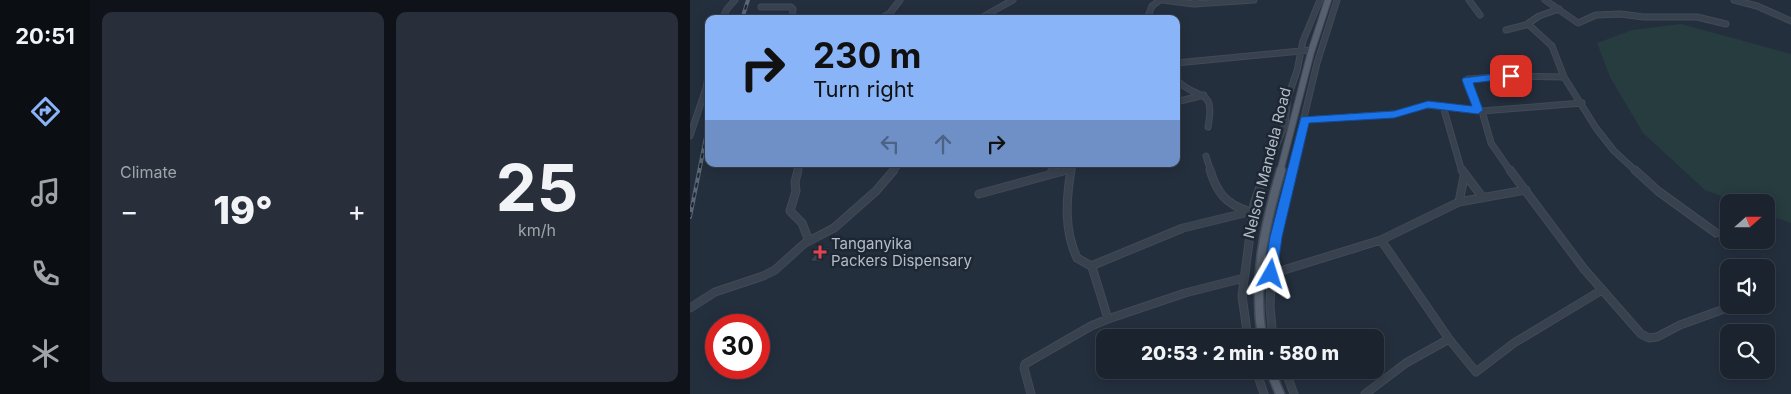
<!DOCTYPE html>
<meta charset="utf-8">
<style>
:root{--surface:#1b232e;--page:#282f3a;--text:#f1f3f6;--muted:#a0a4aa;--line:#39404a;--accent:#8ab4f8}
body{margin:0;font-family:Inter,sans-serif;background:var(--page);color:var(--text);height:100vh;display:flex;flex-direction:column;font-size:19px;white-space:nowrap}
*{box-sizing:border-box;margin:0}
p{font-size:16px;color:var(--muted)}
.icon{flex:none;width:28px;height:28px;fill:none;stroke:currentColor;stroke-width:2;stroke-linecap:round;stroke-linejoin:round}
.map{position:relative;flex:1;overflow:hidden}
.drawer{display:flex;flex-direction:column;gap:12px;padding:12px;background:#0f1319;width:600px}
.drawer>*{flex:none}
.banner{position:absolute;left:15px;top:15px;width:475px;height:152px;border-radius:10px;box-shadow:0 2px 12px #0003,0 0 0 1px var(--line);background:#8ab4f8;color:#111;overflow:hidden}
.needle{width:32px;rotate:69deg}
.tools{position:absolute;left:1030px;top:194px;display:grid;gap:10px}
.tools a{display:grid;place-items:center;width:55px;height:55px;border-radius:10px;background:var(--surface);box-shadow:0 2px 12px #0003,0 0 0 1px var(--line);font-size:25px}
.speed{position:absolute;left:15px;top:314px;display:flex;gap:10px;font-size:25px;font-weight:700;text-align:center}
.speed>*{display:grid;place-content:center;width:65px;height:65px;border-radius:50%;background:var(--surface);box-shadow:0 2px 12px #0003,0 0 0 1px var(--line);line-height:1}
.speed .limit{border:8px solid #d22;background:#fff;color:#111}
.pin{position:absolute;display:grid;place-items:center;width:42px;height:42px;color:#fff;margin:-21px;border-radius:10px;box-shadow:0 2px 8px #0006}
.me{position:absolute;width:55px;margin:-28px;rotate:6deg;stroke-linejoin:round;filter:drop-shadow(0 0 4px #0008)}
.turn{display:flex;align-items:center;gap:18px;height:105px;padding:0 25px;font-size:22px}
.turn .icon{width:65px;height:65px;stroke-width:2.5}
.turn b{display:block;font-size:35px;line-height:42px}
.lanes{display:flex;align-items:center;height:48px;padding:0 25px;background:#0003;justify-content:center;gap:25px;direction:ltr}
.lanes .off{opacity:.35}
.big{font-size:38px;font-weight:800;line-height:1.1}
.drawer .widget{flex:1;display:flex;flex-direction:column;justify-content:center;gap:8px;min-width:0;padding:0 18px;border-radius:10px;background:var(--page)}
.drawer .dial{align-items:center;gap:0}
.dial b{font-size:65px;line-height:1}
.heat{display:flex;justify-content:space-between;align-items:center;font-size:28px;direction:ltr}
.drawer .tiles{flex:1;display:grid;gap:12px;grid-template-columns:repeat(2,1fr)}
.trip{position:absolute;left:406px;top:329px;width:288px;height:50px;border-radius:10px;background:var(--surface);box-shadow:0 2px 12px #0003,0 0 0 1px var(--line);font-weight:800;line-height:50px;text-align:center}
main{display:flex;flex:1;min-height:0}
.menu{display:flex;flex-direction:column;width:90px;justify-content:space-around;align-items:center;background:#0b0e12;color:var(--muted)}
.menu .icon{width:35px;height:35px}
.menu .current{color:var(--accent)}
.menu b{font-size:22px;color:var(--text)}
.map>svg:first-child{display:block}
.green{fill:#263c3f}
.building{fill:#364354;stroke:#1f2835}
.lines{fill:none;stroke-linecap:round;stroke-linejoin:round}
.minor-far1-casing{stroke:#414a57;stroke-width:7}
.minor-casing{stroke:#414a57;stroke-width:9}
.major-far1-casing{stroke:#414a57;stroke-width:8}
.major-casing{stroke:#414a57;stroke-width:11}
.minor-far1{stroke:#38414e;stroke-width:5}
.minor{stroke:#38414e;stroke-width:7}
.major-far1{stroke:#56606e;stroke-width:6}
.major{stroke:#56606e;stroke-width:8}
.rail-casing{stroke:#5a6575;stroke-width:4}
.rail{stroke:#1d2633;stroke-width:2;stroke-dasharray:5;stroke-linecap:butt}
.route{fill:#1a73e8;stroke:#114b97}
.health-dot{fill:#e0444e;stroke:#1d2633;stroke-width:2}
.labels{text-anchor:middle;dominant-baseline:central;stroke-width:5;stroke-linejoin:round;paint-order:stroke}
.street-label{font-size:15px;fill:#b4bcc9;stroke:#1d2633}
.poi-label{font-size:15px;fill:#b4bcc9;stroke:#1d2633;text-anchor:start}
</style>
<main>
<nav class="menu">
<b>20:51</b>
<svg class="icon current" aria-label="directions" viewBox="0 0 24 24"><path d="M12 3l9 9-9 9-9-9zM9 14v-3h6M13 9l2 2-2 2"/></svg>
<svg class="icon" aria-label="music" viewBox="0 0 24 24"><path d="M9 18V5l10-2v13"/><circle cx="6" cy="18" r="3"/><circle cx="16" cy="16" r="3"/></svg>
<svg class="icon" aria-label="phone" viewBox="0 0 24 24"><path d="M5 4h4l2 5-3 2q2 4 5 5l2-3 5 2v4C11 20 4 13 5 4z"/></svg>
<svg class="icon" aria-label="climate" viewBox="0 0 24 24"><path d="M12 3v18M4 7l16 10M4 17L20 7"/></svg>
</nav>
<section class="drawer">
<div class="tiles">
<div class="widget"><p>Climate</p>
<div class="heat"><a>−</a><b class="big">19°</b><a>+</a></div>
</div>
<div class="widget dial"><b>25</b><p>km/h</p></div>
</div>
</section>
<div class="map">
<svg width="1101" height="394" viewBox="0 0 1101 394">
<rect width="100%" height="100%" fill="#242f3e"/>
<path class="green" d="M991 24 1101 54V223L1076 214V202H1047L1015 190 953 133 920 77 907 43 942 30Z"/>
<path class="building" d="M126 246 140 248 131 262 120 261 124 256H120Z"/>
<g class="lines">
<g class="minor-far1-casing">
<path id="minor-far1" d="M473 0 504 4 564 0
M779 0 790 15
M855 0 888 23 906 15 930 14 954 17H1007L1036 24
M1044 0 1067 6 1101 21
M71 7H101L103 9 102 19
M32 19 37 9 45 0
M190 19 200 13 210 0
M289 19 323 0
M457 19 462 6 470 0
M838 24 862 46 874 77 906 128 924 151 947 172
M816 30 836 25 849 16 869 9
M486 63 621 50
M486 79C507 103 526 84 518 127
M486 102 514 95
M753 106 772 172
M788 110 777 85 778 79 821 76 874 77
M792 111 801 143 821 172
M615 120 705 114 737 105 792 111 892 103
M0 136 16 88 19 71
M516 156 521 172
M362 164V172
M107 172 109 164
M202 172 209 164
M372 172 382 169
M381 172 382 164
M575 172 595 125 598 97 607 71 613 41 630 0
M601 172 627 63 647 0"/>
</g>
<g class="minor-casing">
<path id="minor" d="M108 170 105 182 106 191 100 211 112 223 119 241
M362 170V174
M381 170C376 200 374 230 387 258L401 266 403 270 418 319
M520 170C527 193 536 204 558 211
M772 170 793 198
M820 170 894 269 951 334 959 338 967 337 990 325 1034 309
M945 170 968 191 1026 233
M289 194 377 170
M769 202 774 177
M691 240 759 339 786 372 824 343 912 290
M401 266 493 228 563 211
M581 274 691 240 769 202 836 190
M0 308 25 292 73 276 85 270 115 243 144 228 186 191 204 170
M558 338 552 296 564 204 576 170
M583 338 580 307 582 253 602 170
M566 370 574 394
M595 370 604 394
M341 394 334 368 335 364 401 326 418 319 495 293 554 278
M675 394 716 363 759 339"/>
</g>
<g class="major-far1-casing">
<path id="major-far1" d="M590 172 621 52 638 0"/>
</g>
<g class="major-casing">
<path id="major" d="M572 338C563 278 574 228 591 170
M580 370 590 394"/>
</g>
<use href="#minor-far1" class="minor-far1"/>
<use href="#minor" class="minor"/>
<use href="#major-far1" class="major-far1"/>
<use href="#major" class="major"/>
<g class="rail-casing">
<path id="rail" d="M52 19 58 0
M0 217 19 122"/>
</g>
<use href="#rail" class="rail"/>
</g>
<path class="route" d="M821 72 824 73V78L783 83 793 110 788 114 738 108 704 118 619 123 592 237 587 274 585 278 581 280 576 278 574 274 580 237 611 117 704 111 738 101 782 106 772 80 773 78Z"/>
<path class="health-dot" d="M127.5 244.5h5v5h5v5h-5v5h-5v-5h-5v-5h5z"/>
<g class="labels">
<g class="street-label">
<text transform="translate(577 163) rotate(-76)">Nelson Mandela Road</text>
</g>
<g class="poi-label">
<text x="141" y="243">Tanganyika<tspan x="141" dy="17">Packers Dispensary</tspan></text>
</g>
</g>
</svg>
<div class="tools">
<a><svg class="needle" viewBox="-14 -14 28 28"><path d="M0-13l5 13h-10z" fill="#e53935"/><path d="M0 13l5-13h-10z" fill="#a0a4aa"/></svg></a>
<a><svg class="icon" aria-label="sound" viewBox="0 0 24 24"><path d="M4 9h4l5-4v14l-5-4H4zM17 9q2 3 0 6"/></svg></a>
<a><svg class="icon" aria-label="search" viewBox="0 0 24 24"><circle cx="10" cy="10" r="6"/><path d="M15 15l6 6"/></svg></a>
</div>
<div class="speed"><div class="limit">30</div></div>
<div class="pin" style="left:821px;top:76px;background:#d93025"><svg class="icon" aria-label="arrive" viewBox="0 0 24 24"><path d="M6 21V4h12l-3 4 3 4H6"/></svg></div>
<svg class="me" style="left:581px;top:274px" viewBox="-20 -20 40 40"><path d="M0-17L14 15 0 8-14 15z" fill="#1a73e8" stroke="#fff" stroke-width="4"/></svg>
<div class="trip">20:53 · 2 min · 580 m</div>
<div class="banner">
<div class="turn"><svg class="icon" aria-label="right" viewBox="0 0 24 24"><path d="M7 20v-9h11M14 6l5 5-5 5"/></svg><div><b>230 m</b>Turn right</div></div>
<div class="lanes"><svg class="icon off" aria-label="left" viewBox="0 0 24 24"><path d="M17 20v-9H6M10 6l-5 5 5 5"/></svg><svg class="icon off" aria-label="ahead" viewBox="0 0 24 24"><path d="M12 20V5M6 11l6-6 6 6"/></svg><svg class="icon" aria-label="right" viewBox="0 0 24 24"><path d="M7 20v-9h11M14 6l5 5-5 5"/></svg></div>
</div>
</div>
</main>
